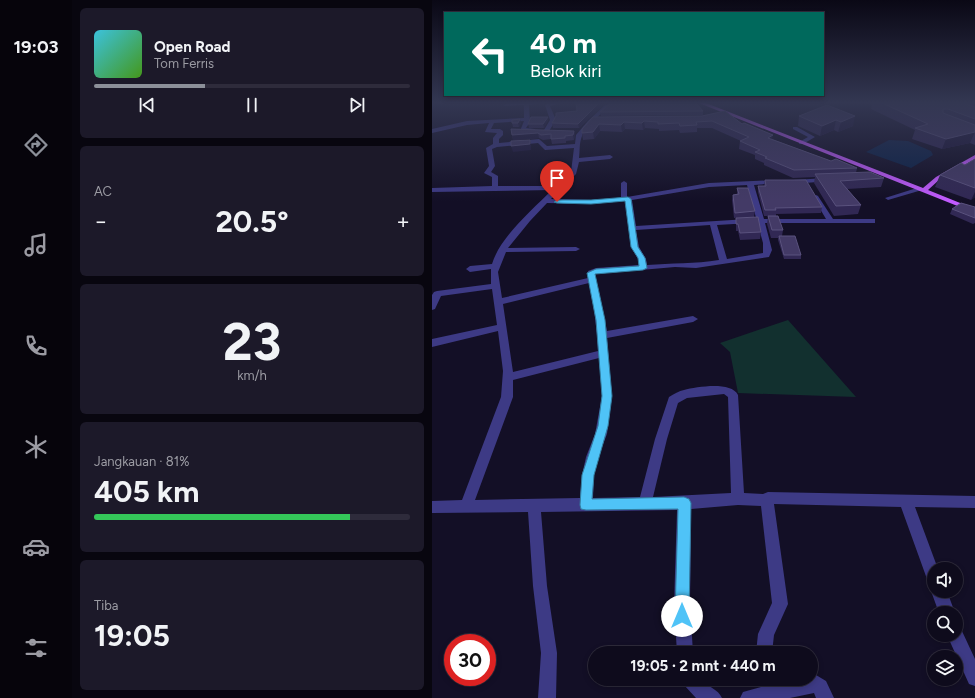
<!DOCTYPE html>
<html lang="id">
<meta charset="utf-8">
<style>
:root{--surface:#0e0b1c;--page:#1c1929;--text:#f1f3f6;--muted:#9b9ba3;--line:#2e2b3b;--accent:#8c9099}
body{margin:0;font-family:Figtree,sans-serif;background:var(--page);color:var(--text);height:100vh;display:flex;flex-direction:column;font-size:15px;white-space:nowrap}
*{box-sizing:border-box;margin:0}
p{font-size:13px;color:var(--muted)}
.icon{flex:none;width:22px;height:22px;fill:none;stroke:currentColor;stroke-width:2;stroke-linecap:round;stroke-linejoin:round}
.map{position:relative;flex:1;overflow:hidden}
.sheet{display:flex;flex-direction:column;gap:8px;padding:8px;background:#08060f;width:360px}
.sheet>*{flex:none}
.guide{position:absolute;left:12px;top:12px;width:380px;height:84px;border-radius:0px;box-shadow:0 2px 6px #0003,0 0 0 1px var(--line);background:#00695c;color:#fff;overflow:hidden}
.fabs{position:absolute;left:495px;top:562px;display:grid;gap:8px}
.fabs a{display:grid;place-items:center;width:36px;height:36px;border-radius:50%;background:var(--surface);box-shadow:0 2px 6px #0003,0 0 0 1px var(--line);font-size:20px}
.speed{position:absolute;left:12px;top:634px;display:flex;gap:8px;font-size:20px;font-weight:700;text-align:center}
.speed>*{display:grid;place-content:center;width:52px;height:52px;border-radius:50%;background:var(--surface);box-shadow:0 2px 6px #0003,0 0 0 1px var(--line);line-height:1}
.speed .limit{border:6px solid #d22;background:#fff;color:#111}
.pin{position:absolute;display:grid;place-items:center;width:34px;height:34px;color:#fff;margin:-41px -17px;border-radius:50% 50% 50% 0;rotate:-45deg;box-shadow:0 0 4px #0007}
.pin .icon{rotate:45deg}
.me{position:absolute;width:44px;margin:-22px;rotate:0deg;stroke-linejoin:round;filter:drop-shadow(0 0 3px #0008)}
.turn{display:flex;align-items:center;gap:14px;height:84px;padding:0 20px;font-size:18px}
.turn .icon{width:52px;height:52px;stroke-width:2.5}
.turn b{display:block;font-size:28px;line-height:34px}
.big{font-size:30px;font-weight:700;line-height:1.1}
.sheet .tile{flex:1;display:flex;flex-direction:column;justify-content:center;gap:6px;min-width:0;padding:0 14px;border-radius:6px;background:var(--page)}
.sheet .dial{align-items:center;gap:0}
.dial b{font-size:52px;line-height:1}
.song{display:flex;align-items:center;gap:12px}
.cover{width:48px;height:48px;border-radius:6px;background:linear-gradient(135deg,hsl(190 70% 55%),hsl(100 70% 35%))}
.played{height:4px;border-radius:2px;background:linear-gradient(90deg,var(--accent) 35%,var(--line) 35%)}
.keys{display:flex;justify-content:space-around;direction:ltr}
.heat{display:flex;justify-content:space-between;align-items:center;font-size:22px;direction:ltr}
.charge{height:6px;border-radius:3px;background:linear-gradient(90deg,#34c759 81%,var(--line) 0)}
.trip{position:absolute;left:156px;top:646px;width:230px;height:40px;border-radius:20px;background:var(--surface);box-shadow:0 2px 6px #0003,0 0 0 1px var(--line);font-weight:700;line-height:40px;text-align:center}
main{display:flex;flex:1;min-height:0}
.tabs{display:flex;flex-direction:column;width:72px;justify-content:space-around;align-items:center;background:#06040b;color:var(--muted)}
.tabs .icon{width:28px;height:28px}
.tabs .active{color:var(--accent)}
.tabs b{font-size:18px;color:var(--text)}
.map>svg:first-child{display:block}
.green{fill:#12302f}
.water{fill:#0c2248}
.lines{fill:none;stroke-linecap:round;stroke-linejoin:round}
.minor{fill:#3d3a85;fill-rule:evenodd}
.major{fill:#c25bff;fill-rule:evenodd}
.wall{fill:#312854}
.shaded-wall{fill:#1d163a}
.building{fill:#433a66;stroke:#5a527e}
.route{fill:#4fc3f7;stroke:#337fa1}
</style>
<main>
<nav class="tabs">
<b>19:03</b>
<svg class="icon active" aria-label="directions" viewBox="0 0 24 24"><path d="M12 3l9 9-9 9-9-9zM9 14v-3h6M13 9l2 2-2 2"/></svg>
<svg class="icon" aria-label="music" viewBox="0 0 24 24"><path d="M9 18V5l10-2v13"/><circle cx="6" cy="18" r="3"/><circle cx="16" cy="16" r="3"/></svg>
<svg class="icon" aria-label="phone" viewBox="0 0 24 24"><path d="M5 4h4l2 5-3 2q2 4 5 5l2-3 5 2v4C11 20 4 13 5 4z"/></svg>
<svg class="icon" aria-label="climate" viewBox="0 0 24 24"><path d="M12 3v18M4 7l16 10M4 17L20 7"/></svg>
<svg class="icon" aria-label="car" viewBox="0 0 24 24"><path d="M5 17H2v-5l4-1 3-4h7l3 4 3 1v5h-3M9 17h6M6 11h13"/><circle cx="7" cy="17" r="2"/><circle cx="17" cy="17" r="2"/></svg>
<svg class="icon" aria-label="filters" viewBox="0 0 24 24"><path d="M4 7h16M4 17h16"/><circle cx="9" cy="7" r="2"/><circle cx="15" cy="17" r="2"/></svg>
</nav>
<section class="sheet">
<div class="tile">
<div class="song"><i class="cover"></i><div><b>Open Road</b><p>Tom Ferris</p></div></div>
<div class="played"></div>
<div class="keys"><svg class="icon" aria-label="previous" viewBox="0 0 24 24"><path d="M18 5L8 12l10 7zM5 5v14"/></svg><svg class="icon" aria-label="pause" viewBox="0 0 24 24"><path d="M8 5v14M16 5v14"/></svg><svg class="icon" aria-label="next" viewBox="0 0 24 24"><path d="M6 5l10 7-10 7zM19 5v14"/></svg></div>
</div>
<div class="tile"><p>AC</p>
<div class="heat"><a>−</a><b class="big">20.5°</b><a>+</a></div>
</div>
<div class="tile dial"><b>23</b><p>km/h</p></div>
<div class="tile"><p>Jangkauan · 81%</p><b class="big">405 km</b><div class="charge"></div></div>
<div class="tile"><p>Tiba</p><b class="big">19:05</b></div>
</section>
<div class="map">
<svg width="543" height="698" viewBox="0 0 543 698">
<rect width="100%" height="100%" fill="#130f26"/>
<path class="green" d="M356 320 424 397 306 393 298 352 288 343Z"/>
<path class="water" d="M457 140 476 141 499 151 501 155 479 168 434 152Z"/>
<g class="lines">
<path class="minor" d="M78 103H113L97 105 98 122 94 128 103 129V131H88L92 121 62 123 59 129H68L71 131V135L67 139V143L107 139 115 146 143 144 144 135 156 121 173 105 183 103C174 110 153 125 150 136 147 143 148 151 147 158L178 155 181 157 178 159 147 162 144 174 119 199 159 200 189 198V183L192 181 195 183V197L277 183 345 180 347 181V183L322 185 332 219H394L381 197 384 195 386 196 401 219H443V223H333L340 250 337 257 264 268 243 267 163 274 175 331 261 316 266 319 261 322 175 338 180 396 175 434 166 457 162 475 161 498 208 497 223 439 237 397C242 394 247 391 252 390 265 387 299 381 306 395L312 493 331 494 336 492 543 496V508L483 507 506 569H502V591H515L523 613H507L499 591 501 586 497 584 495 579 469 507 342 504 356 604 342 635 340 653H324L326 634 340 603 329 506 306 505 259 509 258 604 261 653H245L242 604 245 510 109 512 115 586 125 653 124 698H106L109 653 101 586 96 512 0 513V501L30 500 69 397 71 371 66 331 0 347V339L65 325 60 289 9 296 3 309 0 310V295L2 292 5 291 59 284V269L38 272 34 269 38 266 60 264C68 237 101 209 120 190L0 192V188L60 186V177L52 173 57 166 54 148 61 144V138L65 133 53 132 57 123 35 125 0 133V129L35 121 92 118V105L73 106 71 105ZM106 143 113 150 142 148 139 172 124 186H66V176L59 172 63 166 60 149 65 147ZM315 185 331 243V253L295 259 285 225 319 223V219H316L204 226 200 200 277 187ZM193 201 199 247 206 259 207 265 164 268 156 271V278L70 298 66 272 74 252 144 251 148 249 144 247 76 248 98 221 115 203 159 204ZM278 225 287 260C263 264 239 263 215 265L214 259 207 247 204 230ZM157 283C162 306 165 328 166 351L81 372 71 304ZM167 358 170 396 163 434 154 457 150 475 148 498 43 500 81 397V380ZM292 394 296 397 299 493 221 497 235 439 246 403 255 398Z
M117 103H130L118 106 124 120 117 131 115 132 112 130 118 120 113 105Z
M361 127H365L383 137 371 144H367V142L376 137 361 129Z
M395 178 397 179V181L361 184 358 182 361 180Z
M488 187 490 188V190L456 200 453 198Z
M524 627 529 629 543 659V686L537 684 515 635H524Z
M384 675 394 681 402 698H384L382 693 358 698H308L311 692 329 687 328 679H344L345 683 367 679H379V677Z
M250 679H269C276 687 286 689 290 698H264L252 685Z"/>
<path class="major" d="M267 103H274L491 188 504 177 543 155V159L508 179 496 190 543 209V213Z"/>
</g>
<path class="wall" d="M440 103H543V145L538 143 510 149 480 139 483 130 439 109Z
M395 105 421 126 406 132 402 130 388 136 366 126 367 116Z
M170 106 147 128H121L120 123 145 111Z
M271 111V115L169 116 168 112Z
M270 116 310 124 340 139 399 161 425 168 424 173 452 178 449 187 415 189 429 205 426 214 402 216 382 183 383 177 361 178 332 165V163L323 159V155L307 149 308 141H309L280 128H265V132L248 133 247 130 227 131V129L213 128 211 130 193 129 190 132 168 131 162 139 151 140 150 133 161 117Z
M116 120 112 128H97L96 124Z
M80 123H89L87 127H81Z
M79 129 142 131 143 135 142 140 134 141V143L120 144 119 139 111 140 107 138 81 140Z
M543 159V197L539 200 503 187 508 175 533 165Z
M333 180 390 207 389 213 344 214V216L351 230 350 236 369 255V259H352L346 240V238H339L335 224 336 216H332L326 192V186H332Z
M305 188 323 211 322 217 302 218 300 200 301 195 305 194Z
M543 207V223L541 224 518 214 520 209Z
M304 218 329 232 328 239 308 240 306 231H304Z"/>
<path class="shaded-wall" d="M167 103H169L170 106 147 128 146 124Z
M423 116 421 126 406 132 409 122Z
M116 117V120L112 128 111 124Z
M88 119 89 123 87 127 86 123Z
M404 120 402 130 388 136 390 126Z
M212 121 213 128 211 130 210 123Z
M192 122 193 129 190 132 189 125Z
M167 124 168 131 162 139 161 132Z
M142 131 143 135 142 140 141 135Z
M543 132 538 143 510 149 514 139Z
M106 133 107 138 81 140 80 135Z
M341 135 340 143 336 138Z
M98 140 99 145V150L81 152 79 146Z
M543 192V197L539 200Z"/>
<path class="building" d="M144 103H167L146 124 120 123 124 116V113L145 111Z
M179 103H264L271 111 168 112Z
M450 103H531L543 107V119L516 109H511V113L543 125V132L514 139 483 128 496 124Z
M395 105 423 116 409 122 404 120 390 126 367 116Z
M293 111 310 124 312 123 341 135 336 138 399 161 404 159 425 168 362 170 333 158 335 157 323 152 328 150 308 141 317 137 280 121 264 122 265 125 248 126 247 123 226 124V122L212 121 210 123 192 122 189 125 167 124 161 132 150 133V129L161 117 270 116Z
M99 117H116L111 124H96Z
M88 119 86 123H80V120Z
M79 129 142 131 141 135 133 136V138L119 139V134L109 135 106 133 80 135Z
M98 140V144L79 146V141Z
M543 159V188L508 175 529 163 533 165Z
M438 172 452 178 408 181 429 205 404 206 383 174Z
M333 180H374L390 207 343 208 344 210H333L326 186H334Z
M305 188H316L323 211 303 213 301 195 307 194Z
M529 203 543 207V218L520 209Z
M336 216H346L351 230H340Z
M326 217 329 232 308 233 306 224H304V218Z
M347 236H363L369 255H352Z"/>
<linearGradient id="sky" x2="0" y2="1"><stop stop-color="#0a0815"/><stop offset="0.51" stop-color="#333752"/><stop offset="1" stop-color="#333752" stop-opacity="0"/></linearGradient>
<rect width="543" height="201" fill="url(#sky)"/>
<path class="route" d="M196 197 199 199 206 247 213 258 215 268 211 270 163 274 173 320 180 396 176 426 162 475 160 499 252 497 257 499 259 503 257 616 255 621 250 623 245 621 243 616 246 509 154 510 149 509 148 505 150 475 166 426 170 396 164 320 155 273 164 269 207 266 206 258 199 247 193 201 159 204 125 203 122 202 125 200H159Z"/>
</svg>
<div class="fabs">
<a><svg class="icon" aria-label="sound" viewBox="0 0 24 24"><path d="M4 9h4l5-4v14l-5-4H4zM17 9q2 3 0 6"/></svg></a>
<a><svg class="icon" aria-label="search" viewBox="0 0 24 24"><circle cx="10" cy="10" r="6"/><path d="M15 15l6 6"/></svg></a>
<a><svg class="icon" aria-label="layers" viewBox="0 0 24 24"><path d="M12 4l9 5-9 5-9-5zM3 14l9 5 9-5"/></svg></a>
</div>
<div class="speed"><div class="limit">30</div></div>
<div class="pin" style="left:125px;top:202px;background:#d93025"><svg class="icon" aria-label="arrive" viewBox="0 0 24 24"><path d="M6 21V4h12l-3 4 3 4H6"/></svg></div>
<svg class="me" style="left:250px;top:616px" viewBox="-20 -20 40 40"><circle r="19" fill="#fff"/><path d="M0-13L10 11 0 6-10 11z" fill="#4fc3f7"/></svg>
<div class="trip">19:05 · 2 mnt · 440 m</div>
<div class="guide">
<div class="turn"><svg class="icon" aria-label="left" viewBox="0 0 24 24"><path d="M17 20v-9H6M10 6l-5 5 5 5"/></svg><div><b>40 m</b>Belok kiri</div></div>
</div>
</div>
</main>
